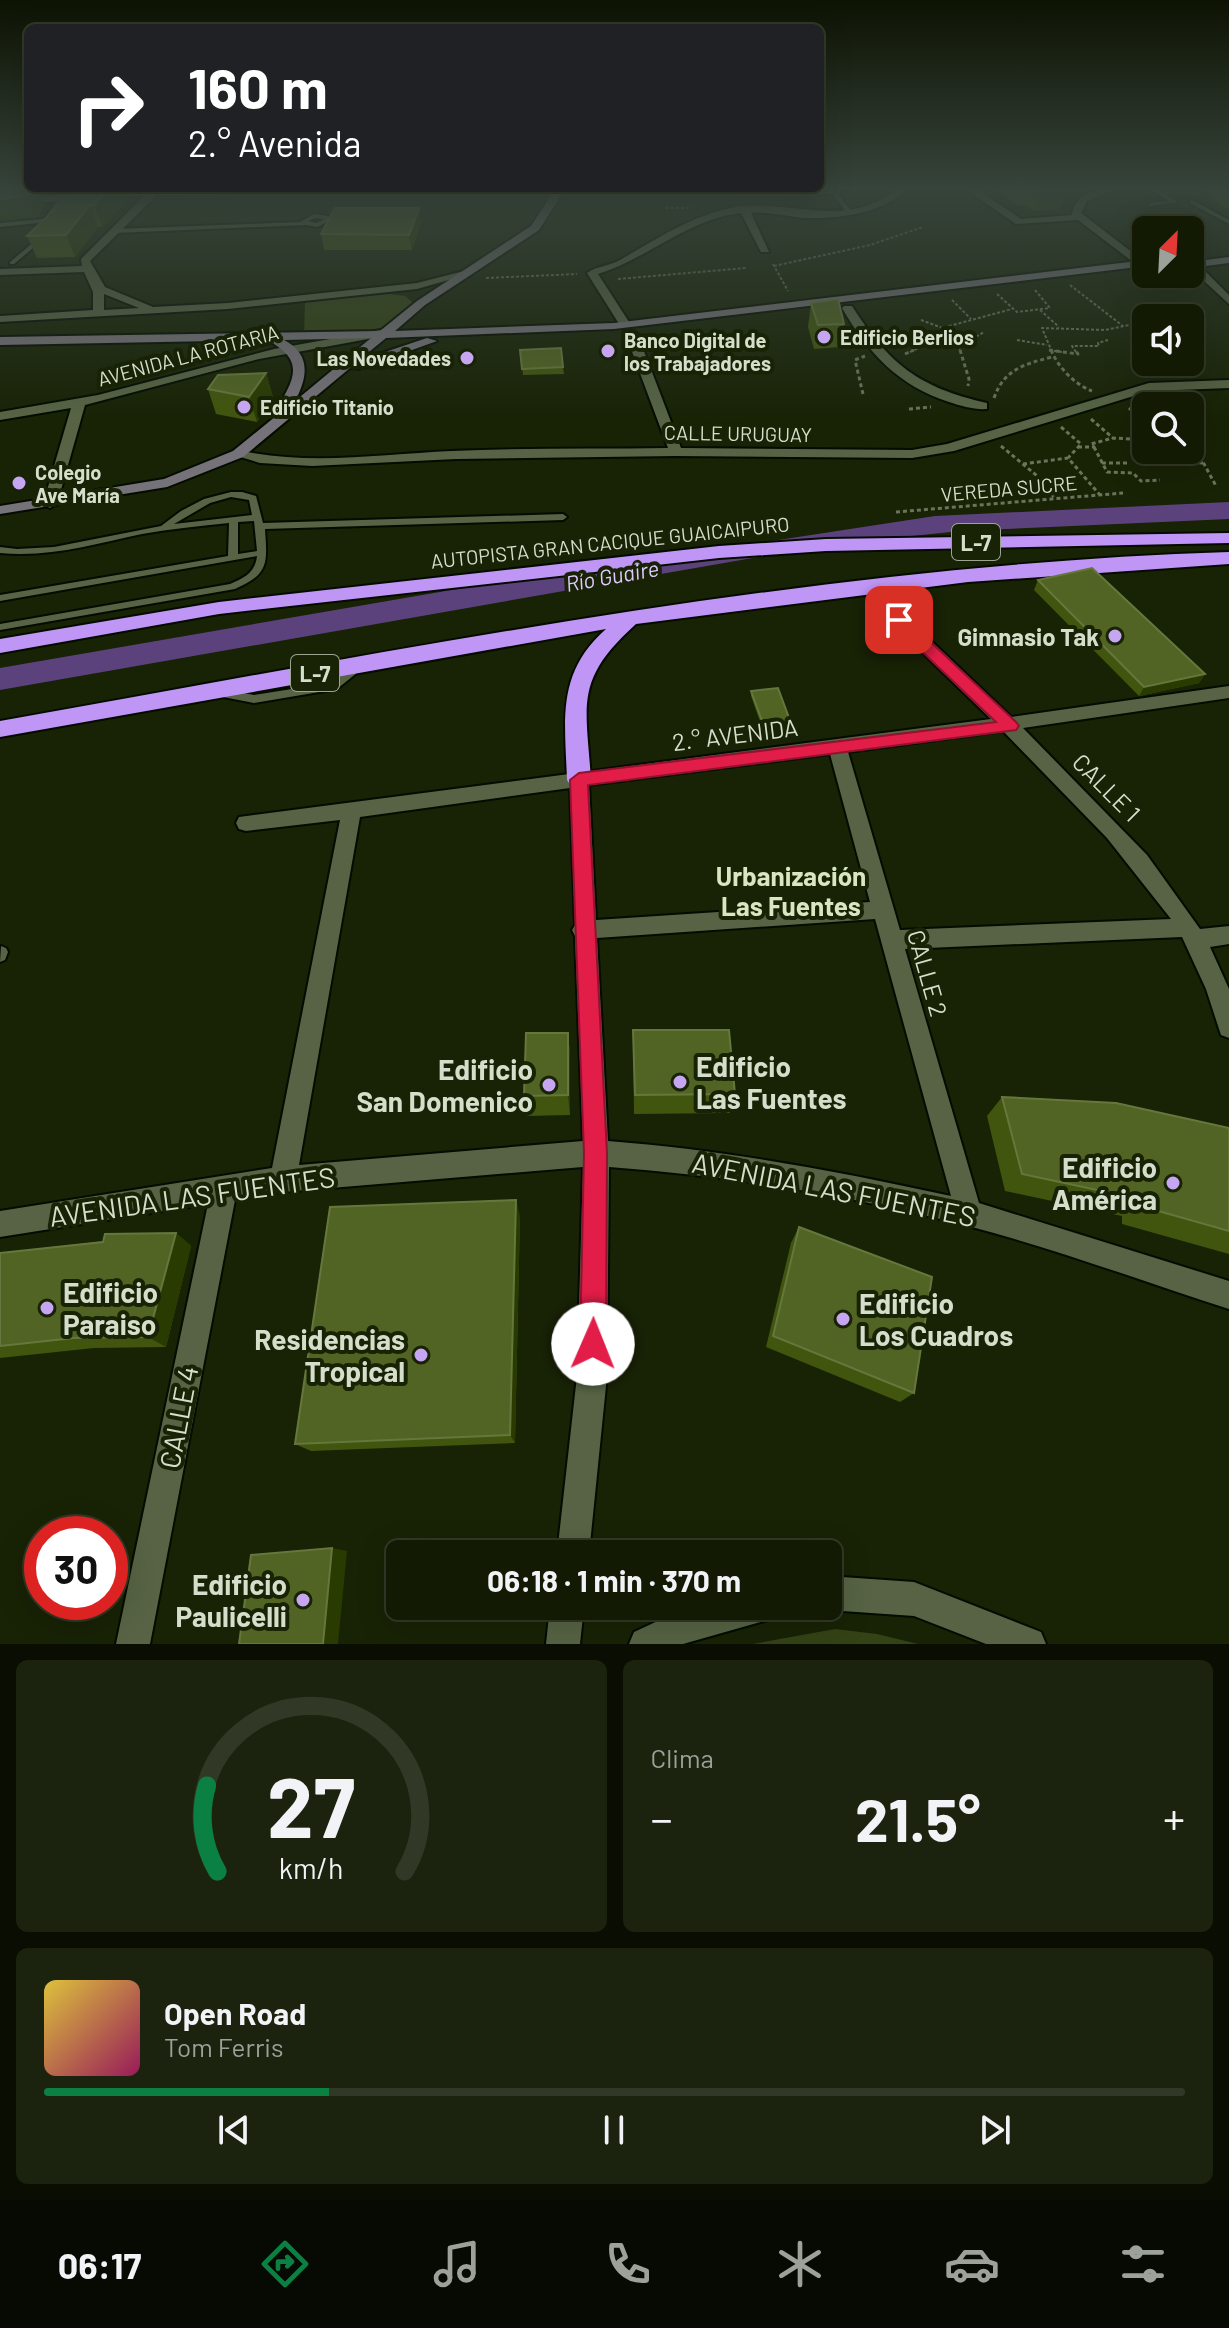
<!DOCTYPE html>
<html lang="es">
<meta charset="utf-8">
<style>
:root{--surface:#121a04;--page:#1b230e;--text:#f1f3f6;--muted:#9ca19a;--line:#313826;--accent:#0b8043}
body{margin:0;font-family:Barlow,sans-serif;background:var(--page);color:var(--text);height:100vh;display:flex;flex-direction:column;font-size:30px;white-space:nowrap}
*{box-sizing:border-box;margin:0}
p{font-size:26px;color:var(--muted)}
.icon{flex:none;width:44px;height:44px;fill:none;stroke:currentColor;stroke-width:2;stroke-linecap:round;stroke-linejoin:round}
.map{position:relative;height:1644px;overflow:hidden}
.sheet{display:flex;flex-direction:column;gap:16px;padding:16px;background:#0a0e02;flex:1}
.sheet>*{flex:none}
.guide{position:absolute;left:24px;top:24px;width:800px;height:168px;border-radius:12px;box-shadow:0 8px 32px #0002,0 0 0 2px var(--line);background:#202124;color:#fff;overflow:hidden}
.needle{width:52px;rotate:24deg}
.controls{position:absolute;left:1132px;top:216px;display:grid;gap:16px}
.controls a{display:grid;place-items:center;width:72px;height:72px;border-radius:12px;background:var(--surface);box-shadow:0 8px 32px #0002,0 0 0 2px var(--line);font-size:40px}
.speed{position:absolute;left:24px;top:1516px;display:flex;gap:16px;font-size:40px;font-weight:700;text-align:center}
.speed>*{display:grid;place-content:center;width:104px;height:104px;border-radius:50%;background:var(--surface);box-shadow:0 8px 32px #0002,0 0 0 2px var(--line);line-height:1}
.speed .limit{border:12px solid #d22;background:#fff;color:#111}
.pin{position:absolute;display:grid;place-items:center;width:68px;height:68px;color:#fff;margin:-34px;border-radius:16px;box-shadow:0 4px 12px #0006}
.me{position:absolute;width:88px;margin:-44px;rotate:1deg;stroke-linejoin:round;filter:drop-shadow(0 0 6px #0008)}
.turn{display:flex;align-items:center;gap:28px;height:168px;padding:0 32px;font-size:36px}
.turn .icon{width:104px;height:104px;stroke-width:2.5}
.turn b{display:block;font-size:56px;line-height:68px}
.big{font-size:60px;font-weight:700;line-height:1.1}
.sheet .tile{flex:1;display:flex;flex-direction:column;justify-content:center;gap:12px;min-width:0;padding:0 28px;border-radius:12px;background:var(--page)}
.sheet .dial{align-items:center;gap:0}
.dial svg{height:208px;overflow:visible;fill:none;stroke:var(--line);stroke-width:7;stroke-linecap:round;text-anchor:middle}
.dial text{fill:var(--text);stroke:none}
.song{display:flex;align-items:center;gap:24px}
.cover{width:96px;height:96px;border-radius:12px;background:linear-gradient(135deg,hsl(50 70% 55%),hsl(330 70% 35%))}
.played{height:8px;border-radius:4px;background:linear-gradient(90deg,var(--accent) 25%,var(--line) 25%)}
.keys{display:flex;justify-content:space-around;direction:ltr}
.heat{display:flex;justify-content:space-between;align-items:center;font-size:44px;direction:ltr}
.sheet .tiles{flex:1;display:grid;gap:16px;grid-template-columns:1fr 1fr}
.tile:last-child{grid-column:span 2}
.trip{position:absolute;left:386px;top:1540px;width:456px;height:80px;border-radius:12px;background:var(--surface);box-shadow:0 8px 32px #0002,0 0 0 2px var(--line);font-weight:700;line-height:80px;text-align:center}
.dock{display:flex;height:128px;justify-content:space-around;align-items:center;background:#070a02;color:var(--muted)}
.dock .icon{width:56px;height:56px}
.dock .active{color:var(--accent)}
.dock b{font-size:36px;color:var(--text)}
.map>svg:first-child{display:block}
.green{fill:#344315}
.water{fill:#5c427d}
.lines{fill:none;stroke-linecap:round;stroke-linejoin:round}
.lane-casing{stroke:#040b00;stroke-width:4}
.street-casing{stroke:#040b00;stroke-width:4}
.secondary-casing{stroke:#040b00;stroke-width:4}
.highway-casing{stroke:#040b00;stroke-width:4}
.path-far1{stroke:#6a735b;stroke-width:2;stroke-dasharray:3 2;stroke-linecap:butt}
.path{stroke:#6a735b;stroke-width:3;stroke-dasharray:4 3;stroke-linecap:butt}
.lane{fill:#576344;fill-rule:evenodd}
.street{fill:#576344;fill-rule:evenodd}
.secondary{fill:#767279;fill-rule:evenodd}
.highway{fill:#bf96f5;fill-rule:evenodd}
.wall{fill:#41550e}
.shaded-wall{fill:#2a3b02}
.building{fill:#516423;stroke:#66773d;stroke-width:2}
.route{fill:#e11d48;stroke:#92132f;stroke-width:2}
.poi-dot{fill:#c6a6f0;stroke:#182205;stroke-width:3}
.labels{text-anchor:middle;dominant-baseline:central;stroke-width:8;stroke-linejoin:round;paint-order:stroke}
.far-poi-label{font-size:20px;font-weight:bold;fill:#d5ddcb;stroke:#182205;text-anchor:start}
.far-street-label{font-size:20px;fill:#d5ddcb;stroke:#182205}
.shield{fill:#182205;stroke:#9ca590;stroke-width:2}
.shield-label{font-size:22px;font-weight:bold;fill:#d5ddcb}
.far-water-label{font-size:22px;font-style:italic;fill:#dfc9ff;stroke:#182205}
.poi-label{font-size:24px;font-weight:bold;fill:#d5ddcb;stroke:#182205;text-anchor:end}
.street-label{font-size:24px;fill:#d5ddcb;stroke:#182205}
.neighbourhood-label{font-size:26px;font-weight:bold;fill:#d8e6c2;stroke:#182205}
.near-poi-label{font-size:28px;font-weight:bold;fill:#d5ddcb;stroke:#182205;text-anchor:end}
.near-street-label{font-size:28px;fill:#d5ddcb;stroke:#182205}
</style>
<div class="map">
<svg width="1229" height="1644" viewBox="0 0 1229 1644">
<rect width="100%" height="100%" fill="#182205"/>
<path class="green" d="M390 294 405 296 412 302 413 307 376 336 304 338 305 299Z
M835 1629 877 1634 918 1644H753Z"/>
<path class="water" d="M1229 502V519L960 531 826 545 0 690V668L463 588 935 516Z"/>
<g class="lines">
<g class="lane-casing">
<path id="lane" d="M763 189 835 190 851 211 846 212 833 194 761 192Z
M1150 189H1157L1178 202 1148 206 1150 203 1169 201Z
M60 197 65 198 48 222 0 227V223L44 219Z
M1190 201H1194L1229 220V224L1190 203Z
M314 214 328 216 331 220 317 227 307 225 114 233 111 231 114 229 300 222ZM315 218 324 219H325L316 223 308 221Z
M41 236 46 237 14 264H10V262Z
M231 492H242L256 496 263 523 563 514 567 517 563 520 265 529C267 562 270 574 235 589L0 630V624L230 584C244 578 255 573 257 556L0 601V595L228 556 229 523C200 526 171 529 142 534 95 544 49 558 0 553V547L17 549 54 547 161 526 181 511 204 499ZM231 497 249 500 252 515 174 524 210 503ZM254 521 257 551 238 554V522Z
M359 662 363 664 364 666 363 668 337 689 254 703 218 696 213 692 218 688 254 695 330 683Z
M1 946 6 948 8 952 5 960 0 962Z"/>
</g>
<g class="street-casing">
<path id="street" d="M152 189H438L433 192 157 195 90 261 105 287 153 307 228 303 417 283 468 270 473 273 417 289 228 309 0 322V316L93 310V292L84 272 0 275V269L82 266 81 259 145 195 0 205V199ZM104 294 139 308 104 310Z
M896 189H907C883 213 840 219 807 218 788 217 769 211 751 213L769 252H761L741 213C688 219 647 259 598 274L631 325 629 327H621L587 273C596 266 610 266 620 260 658 238 699 211 743 206 793 201 850 229 896 189Z
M971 189H977L1021 219 1072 215C1074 193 1098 189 1117 189L1087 201 1081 213 1146 263 1137 265 1078 220 1016 224 971 193Z
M1190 263H1197L1229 295V304L1190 268Z
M844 306H852C890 365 918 387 987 403V409C975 410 961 406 949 402 899 386 868 353 842 308Z
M386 329 390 331V335L259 359 85 405 57 504 50 508 43 504 71 408 0 420V412L98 395 274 349Z
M627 331 637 333 681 448 912 450 947 444 1149 383 1229 380V388L1150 391 954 451 912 458 676 456 456 459 312 466 260 463 231 454 238 450C308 466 382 454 452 451 524 448 596 449 668 448L625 333Z
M899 615 905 616 1011 717 1229 686V698L1023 728 1147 855 1200 929 1229 926V944L1210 947 1229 989V1038L1221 1035 1206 989 1182 937 905 949 979 1203 1229 1281V1309C1142 1281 1056 1249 968 1226 850 1195 730 1176 609 1167L607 1376 589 1554H557L577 1376 583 1167 283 1192 235 1200 150 1644H116L208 1204 0 1237V1211L272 1168 340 820 246 831 239 829 236 823 239 817 991 719 893 624 891 620ZM1003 731 1107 838 1171 919 900 930 848 752ZM830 754 870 902 596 920 589 785ZM570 788 575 925 572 930 575 936 583 1141 299 1165 360 817ZM875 919 951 1196C837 1171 725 1150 608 1141L597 938Z
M828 1576 914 1582 1041 1632 1046 1644H986L914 1616 828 1610 819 1606H828Z
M550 1606H584L580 1644H546Z
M690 1606H780L775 1618 683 1644H629L634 1632Z"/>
</g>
<g class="secondary-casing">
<path id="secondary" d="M555 189H565L539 230 425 305 395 331 614 323 1146 260V266L614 329 386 338 358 361 427 338 437 341 359 369 350 368 243 457 167 487 0 514V506L164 479 233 451 276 416 274 413C294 380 307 361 267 340L0 345V337L380 331 417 301 531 226ZM371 338 295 401C308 377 311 354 284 340Z
M1229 257V263L1190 268V262Z"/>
</g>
<g class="highway-casing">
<path id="highway" d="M1229 533V543L826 551 719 558 219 614 0 653V639L219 602 719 546 826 539Z
M1229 552V564L968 582 636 624C574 680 586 703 591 780L587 786 579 789 571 786 567 780C565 720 556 673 606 629L0 737V721C406 649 815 565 1229 552Z"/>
</g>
<path class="path-far1" d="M666 208H691
M773 264 788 291
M774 266 870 245 923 227
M486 278 577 274
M618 279 746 268
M1070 285 1123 326
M1035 290 1050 308
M997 294 1017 312 1050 308
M952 300 971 319
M1040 310 1059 327
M921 320 948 330
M940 340 959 347 961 352
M1017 340 1047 345
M959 347 984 332
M1049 350 1062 352
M910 352 948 334 949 326 1012 309
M1052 352 1042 328 1105 330 1129 325
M1076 352 1072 346H1099L1098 343 1108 340"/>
<path class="path" d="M960 350 969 379 968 386
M1049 350 1078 354 1075 350
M1051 350C1058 367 1074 384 1092 391
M905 354 914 350
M863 394 855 360 865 356
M994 398C1004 369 1025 364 1052 357
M1129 408 1146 422
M909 409 931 407
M1091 419 1113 438
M1061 427 1081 444 1068 458 1100 495
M1190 438 1216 486
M1001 446 1047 484 1054 498
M1078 447H1094L1091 444 1113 438 1146 440
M1094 447 1107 472 1133 473 1141 481 1160 480
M1171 462 1204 463
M1102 463H1129
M1023 464 1068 458
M896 512 1123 493"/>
<use href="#lane" class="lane"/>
<use href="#street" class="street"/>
<use href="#secondary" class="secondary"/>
<use href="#highway" class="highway"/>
</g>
<path class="wall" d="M0 189H54L52 193H40L44 205 38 217 0 221Z
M76 189 128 200 102 227H98L75 257 37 258 27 236Z
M997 189H1089L1088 191 1066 193 1061 208 1034 211 1026 205H1017L996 190Z
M1204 189H1229V208L1222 207Z
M419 208 421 223 412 250H324L321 234Z
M811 303 844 324 840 347 814 349 808 327Z
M520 350 563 367 564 374 523 375Z
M266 373 273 397 257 422 216 414 208 389Z
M1038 580 1205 674 1199 683 1139 696 1034 590Z
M751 691 792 726 791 730 764 733 751 696Z
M633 1030 735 1094 730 1113 634 1114Z
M568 1033 570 1054V1115L527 1116 524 1096Z
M1002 1097 1229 1128V1254L1122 1224V1216L1005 1191 987 1116Z
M520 1216 515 1443 311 1451 295 1444Z
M799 1227 914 1393 900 1402 766 1347 791 1243Z
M176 1233 191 1246 166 1347 94 1348 0 1358V1253Z"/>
<path class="shaded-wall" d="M32 189H38L44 205 38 217 0 221V199Z
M110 189H124L128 200 102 227 94 205Z
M1040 189H1089L1088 191 1066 193 1061 208 1034 211Z
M90 205 98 227 75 257 66 235Z
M419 208 421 223 412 250 409 235Z
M266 373 273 397 257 422 249 397Z
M1205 674 1199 683 1139 696 1144 687Z
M568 1033 570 1054V1115L568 1095Z
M516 1200 520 1216 515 1443 510 1435Z
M176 1233 191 1246 166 1347 148 1337Z
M332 1548 347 1551 338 1644H323Z"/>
<path class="building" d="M0 189H32L29 195 0 199Z
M76 189H110L94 205H90L66 235 27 236Z
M1219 189H1229V196H1226Z
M335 208H419L409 235 321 234Z
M838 299 844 324 818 325 811 303Z
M561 348 563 367 522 369 520 350Z
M266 373 249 397 208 389 218 375Z
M1092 568 1205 674 1144 687 1038 580Z
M778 688 792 726 765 729 751 691Z
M633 1030H729L735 1094 635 1095Z
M526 1033H568V1095L524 1096Z
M1002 1097 1116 1103 1229 1128V1231L1144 1207V1200L1022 1174Z
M516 1200 510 1435 295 1444 330 1207Z
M799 1227 932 1277 914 1393 773 1336Z
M176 1233 148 1337 74 1338 0 1346V1253L103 1242 105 1234Z
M332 1548 323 1644H239L251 1555Z"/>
<linearGradient id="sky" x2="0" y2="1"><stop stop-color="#0d1303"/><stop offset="0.45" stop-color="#37443b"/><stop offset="1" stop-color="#37443b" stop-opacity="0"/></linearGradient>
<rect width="1229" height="419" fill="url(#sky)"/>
<path class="route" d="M899 615 904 617 1016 722 1019 726 1016 730 588 785 607 1153 606 1344 602 1353 593 1357 584 1353 580 1344 584 1153 570 780 579 773 996 722 893 624V617Z"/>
<g class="poi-dot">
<circle cx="824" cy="337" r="8"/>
<circle cx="608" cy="351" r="8"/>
<circle cx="467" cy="358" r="8"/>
<circle cx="244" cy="407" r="8"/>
<circle cx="19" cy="483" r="8"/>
<circle cx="1115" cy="636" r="8"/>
<circle cx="680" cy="1082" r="8"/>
<circle cx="549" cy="1085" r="8"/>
<circle cx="1173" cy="1183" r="8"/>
<circle cx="47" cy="1308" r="8"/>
<circle cx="843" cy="1319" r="8"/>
<circle cx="421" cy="1355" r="8"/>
<circle cx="303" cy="1600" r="8"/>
</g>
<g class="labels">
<g class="far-poi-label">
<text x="840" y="337">Edificio Berlios</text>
<text x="624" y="340">Banco Digital de<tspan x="624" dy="23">los Trabajadores</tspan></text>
<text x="451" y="358" text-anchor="end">Las Novedades</text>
<text x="260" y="407">Edificio Titanio</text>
<text x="35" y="472">Colegio<tspan x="35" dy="23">Ave María</tspan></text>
</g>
<g class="far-street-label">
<text transform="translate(188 355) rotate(-15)">AVENIDA LA ROTARIA</text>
<text transform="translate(738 433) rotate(1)">CALLE URUGUAY</text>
<text transform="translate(1009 488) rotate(-5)">VEREDA SUCRE</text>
<text transform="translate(610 542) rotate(-6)">AUTOPISTA GRAN CACIQUE GUAICAIPURO</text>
</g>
<g class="shield">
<rect x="952" y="524" width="48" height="36" rx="6"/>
<rect x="291" y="655" width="48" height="36" rx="6"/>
</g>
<g class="shield-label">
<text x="976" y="542">L-7</text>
<text x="315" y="673">L-7</text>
</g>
<g class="far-water-label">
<text transform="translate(612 575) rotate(-10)">Río Guaire</text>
</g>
<g class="poi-label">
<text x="1099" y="636">Gimnasio Tak</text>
</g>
<g class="street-label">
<text transform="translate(735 734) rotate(-7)">2.° AVENIDA</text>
<text transform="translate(1107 787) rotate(45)">CALLE 1</text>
<text transform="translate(928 973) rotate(74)">CALLE 2</text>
</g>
<g class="neighbourhood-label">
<text x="791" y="875">Urbanización<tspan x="791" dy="30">Las Fuentes</tspan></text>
</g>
<g class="near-poi-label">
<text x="696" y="1066" text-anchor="start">Edificio<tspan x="696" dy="32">Las Fuentes</tspan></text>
<text x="533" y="1069">Edificio<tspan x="533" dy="32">San Domenico</tspan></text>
<text x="1157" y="1167">Edificio<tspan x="1157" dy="32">América</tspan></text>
<text x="63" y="1292" text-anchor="start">Edificio<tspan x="63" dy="32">Paraiso</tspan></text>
<text x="859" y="1303" text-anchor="start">Edificio<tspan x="859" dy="32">Los Cuadros</tspan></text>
<text x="405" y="1339">Residencias<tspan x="405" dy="32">Tropical</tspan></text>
<text x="287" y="1584">Edificio<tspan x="287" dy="32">Paulicelli</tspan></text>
</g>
<g class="near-street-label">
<text transform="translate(834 1189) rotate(11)">AVENIDA LAS FUENTES</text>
<text transform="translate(192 1196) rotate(-8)">AVENIDA LAS FUENTES</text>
<text transform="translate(178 1417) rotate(-79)">CALLE 4</text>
</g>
</g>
</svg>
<div class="controls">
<a><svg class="needle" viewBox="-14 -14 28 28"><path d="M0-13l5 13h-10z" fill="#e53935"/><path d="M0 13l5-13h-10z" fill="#9ca19a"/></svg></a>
<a><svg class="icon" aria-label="sound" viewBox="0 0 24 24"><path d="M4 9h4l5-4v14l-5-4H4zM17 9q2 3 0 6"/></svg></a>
<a><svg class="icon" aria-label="search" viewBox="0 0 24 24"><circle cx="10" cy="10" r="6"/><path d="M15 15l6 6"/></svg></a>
</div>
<div class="speed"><div class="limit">30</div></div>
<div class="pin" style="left:899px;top:620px;background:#d93025"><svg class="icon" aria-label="arrive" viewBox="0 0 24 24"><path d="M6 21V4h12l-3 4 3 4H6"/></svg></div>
<svg class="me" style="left:593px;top:1344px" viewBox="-20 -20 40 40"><circle r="19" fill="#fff"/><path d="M0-13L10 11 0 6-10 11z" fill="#e11d48"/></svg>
<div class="trip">06:18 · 1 min · 370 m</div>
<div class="guide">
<div class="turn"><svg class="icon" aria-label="right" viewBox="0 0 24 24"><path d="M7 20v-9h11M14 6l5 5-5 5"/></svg><div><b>160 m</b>2.° Avenida</div></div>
</div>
</div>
<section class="sheet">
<div class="tiles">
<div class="tile dial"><svg viewBox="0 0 100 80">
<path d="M14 69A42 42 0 1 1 86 69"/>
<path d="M14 69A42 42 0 0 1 10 36" stroke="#0b8043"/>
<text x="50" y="56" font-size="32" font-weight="700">27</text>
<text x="50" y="72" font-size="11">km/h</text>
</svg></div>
<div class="tile"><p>Clima</p>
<div class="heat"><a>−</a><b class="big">21.5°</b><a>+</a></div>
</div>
<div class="tile">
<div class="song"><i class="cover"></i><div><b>Open Road</b><p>Tom Ferris</p></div></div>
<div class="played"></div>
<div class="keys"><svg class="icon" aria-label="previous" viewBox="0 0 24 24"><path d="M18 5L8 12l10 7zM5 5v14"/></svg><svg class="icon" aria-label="pause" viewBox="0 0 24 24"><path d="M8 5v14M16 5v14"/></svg><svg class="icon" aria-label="next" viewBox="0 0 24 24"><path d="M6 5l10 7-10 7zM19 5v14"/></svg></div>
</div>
</div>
</section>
<nav class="dock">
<b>06:17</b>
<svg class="icon active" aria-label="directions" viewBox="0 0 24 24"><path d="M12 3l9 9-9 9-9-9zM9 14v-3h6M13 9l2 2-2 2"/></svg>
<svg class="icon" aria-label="music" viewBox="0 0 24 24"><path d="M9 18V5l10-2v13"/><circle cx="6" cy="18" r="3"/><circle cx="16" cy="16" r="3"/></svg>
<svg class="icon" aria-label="phone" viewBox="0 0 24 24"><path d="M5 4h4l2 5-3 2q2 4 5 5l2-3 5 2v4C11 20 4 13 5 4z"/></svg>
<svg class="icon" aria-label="climate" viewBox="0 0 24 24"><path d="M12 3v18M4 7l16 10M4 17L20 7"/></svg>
<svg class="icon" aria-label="car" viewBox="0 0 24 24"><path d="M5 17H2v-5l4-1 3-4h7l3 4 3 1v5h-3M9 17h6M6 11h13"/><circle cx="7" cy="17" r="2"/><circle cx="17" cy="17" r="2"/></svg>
<svg class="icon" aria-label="filters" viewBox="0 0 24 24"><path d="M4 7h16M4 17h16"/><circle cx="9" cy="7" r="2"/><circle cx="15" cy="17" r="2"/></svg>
</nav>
